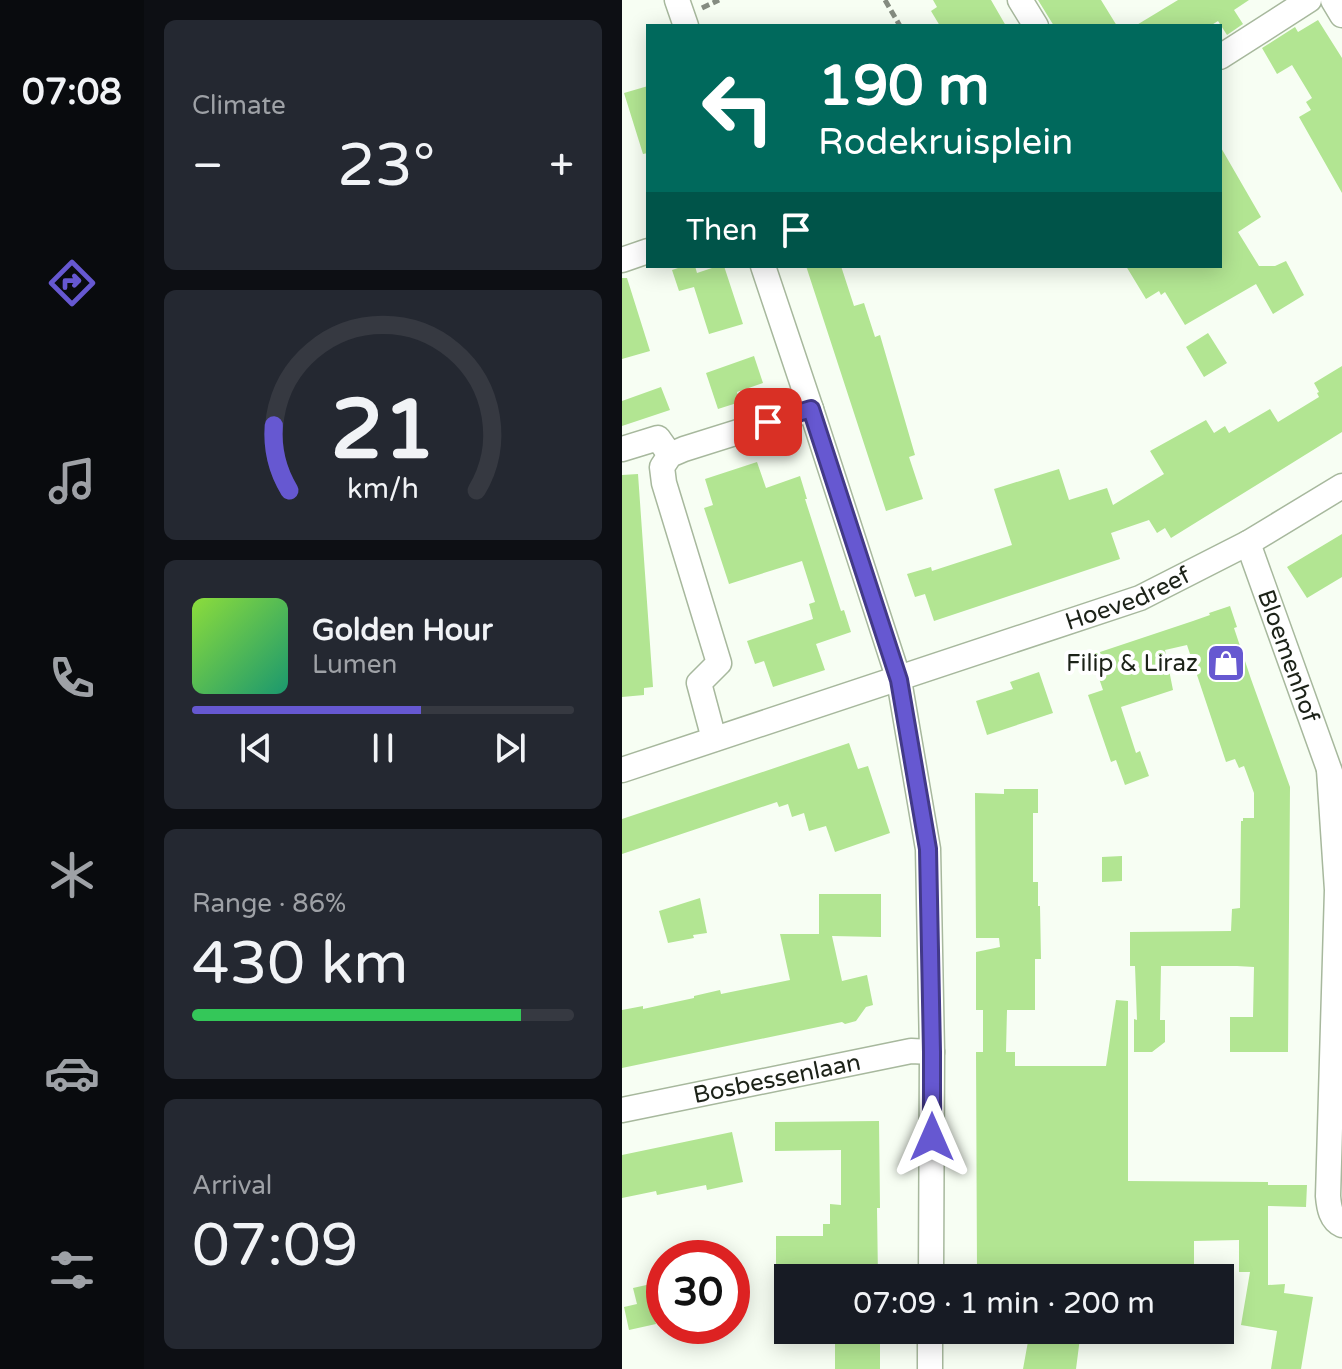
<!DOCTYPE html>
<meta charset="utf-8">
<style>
:root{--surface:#171b24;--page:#242831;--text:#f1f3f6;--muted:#9ea1a6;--line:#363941;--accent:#6658d1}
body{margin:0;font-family:"Varela Round",sans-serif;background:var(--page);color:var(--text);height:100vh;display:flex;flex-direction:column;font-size:30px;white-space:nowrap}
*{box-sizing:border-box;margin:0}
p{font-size:26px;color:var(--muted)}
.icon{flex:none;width:44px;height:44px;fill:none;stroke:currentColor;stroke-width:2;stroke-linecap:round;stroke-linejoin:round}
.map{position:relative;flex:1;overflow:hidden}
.sheet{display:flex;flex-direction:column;gap:20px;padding:20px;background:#0d0f14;width:478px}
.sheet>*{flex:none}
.guide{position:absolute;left:24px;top:24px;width:576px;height:244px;border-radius:0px;box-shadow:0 4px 20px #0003;background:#00695c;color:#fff;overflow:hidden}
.speed{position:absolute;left:24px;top:1240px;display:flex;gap:16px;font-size:40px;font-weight:700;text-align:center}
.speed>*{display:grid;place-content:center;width:104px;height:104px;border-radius:50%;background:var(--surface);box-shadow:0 4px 20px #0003;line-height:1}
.speed .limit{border:12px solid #d22;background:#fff;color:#111}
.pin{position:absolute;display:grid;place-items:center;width:68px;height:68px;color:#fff;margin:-34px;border-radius:16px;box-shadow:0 4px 12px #0006}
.me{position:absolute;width:88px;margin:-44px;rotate:0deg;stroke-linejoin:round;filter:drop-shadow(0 0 6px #0008)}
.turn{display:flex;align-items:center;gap:28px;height:168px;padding:0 40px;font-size:36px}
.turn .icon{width:104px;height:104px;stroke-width:2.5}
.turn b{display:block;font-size:56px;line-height:68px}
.then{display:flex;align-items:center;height:76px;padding:0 40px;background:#0003;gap:16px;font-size:30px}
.big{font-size:60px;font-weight:600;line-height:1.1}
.sheet .widget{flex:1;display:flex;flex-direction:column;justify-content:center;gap:12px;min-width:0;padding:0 28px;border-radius:12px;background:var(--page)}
.sheet .dial{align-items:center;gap:0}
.dial svg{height:208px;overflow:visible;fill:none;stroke:var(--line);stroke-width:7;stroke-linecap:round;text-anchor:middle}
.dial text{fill:var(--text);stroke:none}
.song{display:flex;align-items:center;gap:24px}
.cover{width:96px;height:96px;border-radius:12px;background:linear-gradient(135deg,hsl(90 70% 55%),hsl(160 70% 35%))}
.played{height:8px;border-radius:4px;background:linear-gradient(90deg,var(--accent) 60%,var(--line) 60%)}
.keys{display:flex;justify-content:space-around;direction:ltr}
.heat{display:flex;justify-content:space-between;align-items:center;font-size:44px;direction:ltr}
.charge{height:12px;border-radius:6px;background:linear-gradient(90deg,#34c759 86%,var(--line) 0)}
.trip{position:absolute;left:152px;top:1264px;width:460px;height:80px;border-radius:0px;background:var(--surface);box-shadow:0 4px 20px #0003;font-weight:600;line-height:80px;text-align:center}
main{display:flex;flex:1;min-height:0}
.tab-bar{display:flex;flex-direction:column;width:144px;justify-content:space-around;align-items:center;background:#090b0e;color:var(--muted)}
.tab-bar .icon{width:56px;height:56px}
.tab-bar .on{color:var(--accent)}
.tab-bar b{font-size:36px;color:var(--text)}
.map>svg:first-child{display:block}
.building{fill:#b2e592}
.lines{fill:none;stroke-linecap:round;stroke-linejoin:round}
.minor-casing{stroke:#a7b89d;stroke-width:27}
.path{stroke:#858c81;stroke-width:5;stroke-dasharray:8 4;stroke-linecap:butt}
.minor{stroke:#fff;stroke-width:24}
.route-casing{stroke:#423988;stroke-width:20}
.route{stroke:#6658d1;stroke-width:14}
.labels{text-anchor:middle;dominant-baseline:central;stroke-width:8;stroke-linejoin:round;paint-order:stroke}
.street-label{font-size:24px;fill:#1c2218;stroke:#fff}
.poi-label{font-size:24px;fill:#1c2218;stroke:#fff;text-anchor:end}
</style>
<main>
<nav class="tab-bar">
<b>07:08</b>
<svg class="icon on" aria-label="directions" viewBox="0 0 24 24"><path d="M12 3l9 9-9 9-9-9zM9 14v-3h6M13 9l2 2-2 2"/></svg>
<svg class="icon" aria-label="music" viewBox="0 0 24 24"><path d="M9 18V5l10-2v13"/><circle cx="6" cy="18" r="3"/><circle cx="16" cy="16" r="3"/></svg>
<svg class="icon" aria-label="phone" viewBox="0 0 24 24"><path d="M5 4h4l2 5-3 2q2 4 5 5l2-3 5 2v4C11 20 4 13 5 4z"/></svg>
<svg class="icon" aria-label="climate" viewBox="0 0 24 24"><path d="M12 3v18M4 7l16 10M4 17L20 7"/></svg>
<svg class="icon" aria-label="car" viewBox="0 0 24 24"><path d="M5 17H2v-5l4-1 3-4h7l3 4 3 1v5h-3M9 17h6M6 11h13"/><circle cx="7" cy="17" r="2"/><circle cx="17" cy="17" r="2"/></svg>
<svg class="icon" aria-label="filters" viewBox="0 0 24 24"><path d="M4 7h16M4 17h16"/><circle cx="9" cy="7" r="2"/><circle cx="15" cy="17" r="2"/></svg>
</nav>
<section class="sheet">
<div class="widget"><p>Climate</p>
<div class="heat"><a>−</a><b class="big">23°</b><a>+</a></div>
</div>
<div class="widget dial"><svg viewBox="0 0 100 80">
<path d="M14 69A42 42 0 1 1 86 69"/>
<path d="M14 69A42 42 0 0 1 8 44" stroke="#6658d1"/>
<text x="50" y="56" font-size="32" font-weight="700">21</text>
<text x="50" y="72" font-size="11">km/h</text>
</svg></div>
<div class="widget">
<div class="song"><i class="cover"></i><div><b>Golden Hour</b><p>Lumen</p></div></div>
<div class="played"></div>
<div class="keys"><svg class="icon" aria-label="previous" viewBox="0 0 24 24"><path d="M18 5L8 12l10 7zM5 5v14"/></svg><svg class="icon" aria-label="pause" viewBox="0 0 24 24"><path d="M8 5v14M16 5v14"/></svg><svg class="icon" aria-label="next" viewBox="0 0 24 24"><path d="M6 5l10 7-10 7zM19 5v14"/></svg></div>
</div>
<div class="widget"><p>Range · 86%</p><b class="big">430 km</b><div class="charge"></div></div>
<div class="widget"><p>Arrival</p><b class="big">07:09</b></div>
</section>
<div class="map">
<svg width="720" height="1369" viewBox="0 0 720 1369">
<rect width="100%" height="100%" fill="#f7fef3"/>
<path class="building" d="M311 0H369L384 26H318L309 11 315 7Z
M416 0H479L495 26H432Z
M556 0H627L612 10 621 24 605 35 596 21 588 26H513Z
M696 20 720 58V193L677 117 689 110 684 102 690 98 670 65 655 74 640 48 673 27 676 32Z
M26 86V153L21 154 2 93Z
M598 146 639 217 616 232 637 266H653L664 261 682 295 651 314 634 284 563 325 543 292 539 295 537 291 524 299 504 266H598Z
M62 266H73L75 273 96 266H102L121 324 87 334 72 287 57 291 50 270Z
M184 266H219L232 306 242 303 253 337 258 335 293 455 287 457 301 499 264 511Z
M0 278H5L28 351 0 359Z
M586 333 605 363 582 377 564 347Z
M132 356 141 383 115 392 118 402 96 409 84 373Z
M720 366V432L549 538 543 528 535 533 527 520 489 533 498 559 312 621 303 594 293 597 285 574 309 567 310 571 390 545 372 489 437 469 447 500 485 488 491 505 542 474 528 451 584 420 592 433 603 426 607 433 648 409 656 422 697 397 695 393 697 392 692 383Z
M39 387 48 410 0 426V401Z
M135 462 144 488 178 476 185 499H183L219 611 222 610 229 632 194 644 203 670 151 687 142 661 133 664 125 641 191 619 187 604 193 602 180 561 107 584 82 508 91 505 83 479Z
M16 474 31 687 22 688V695L0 697V475Z
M720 534V577L685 598 665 567Z
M608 606 615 627 612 628 629 679 668 787 666 1052H608V1017H631L632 967 615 966H539L538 1020H543V1042L530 1052H512V1019L515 1020 513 966H508V932L609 931 610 909 618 908 619 821H621V818H632V793L622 766 617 768 613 759 604 762 565 645 543 650 551 690 499 707 514 753 518 751 527 776 503 785 494 760 489 762 466 695 481 690 469 655 571 621 588 615 587 613Z
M417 672 431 713 365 735 354 701 391 689 388 682Z
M227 743 236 769 246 766 268 833 213 852 204 826 187 831 182 813 170 817 166 804 157 807 155 802 0 854V819Z
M382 789H416V813H411V882H416V906H418L419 959H413V1010H385L384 1052H393V1066H484L494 1000 506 1001V1181L646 1182V1185H685L684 1207 646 1206V1285L663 1284 662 1293 691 1297 679 1369H649L655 1331 619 1325 628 1272H617V1240L572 1241V1274H513V1272H355L354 1052H361V1010H354V952L378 947 377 938H354L353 793 382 794Z
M500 856V881L480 882V857Z
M197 894H259V937L210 936 220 981 245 975 251 1005 244 1007 234 1021 223 1024 220 1022 0 1068V1010L21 1006V1009L72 998V996L98 990 99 994 168 980 158 934H197Z
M78 898 85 933 71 935 72 938 46 943 37 911Z
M257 1121 258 1208H255L256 1278H204V1272L154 1273V1236H201V1224H208V1204L219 1205V1150L153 1151V1122Z
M110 1132 121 1182 85 1190 84 1185 35 1195 34 1191 0 1198V1155Z
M42 1281V1319L33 1320 34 1324 7 1330 2 1307 15 1304 11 1288Z
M213 1330H258V1369H213Z
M434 1330H459L454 1369H401L407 1336 432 1340Z"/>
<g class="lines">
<g class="minor-casing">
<g id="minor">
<path d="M55 0 64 26"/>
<path d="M398 0 414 26"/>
<path d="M711 0 720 15"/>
<path d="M598 57 687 0"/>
<path d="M0 260 26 251"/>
<path d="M141 266 189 409 277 680 306 849 310 1052 309 1278"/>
<path d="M0 449 36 438 48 455"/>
<path id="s1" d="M626 543 712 783"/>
<path d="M92 739 77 683 97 663 42 483 40 467 48 455 62 449 189 409"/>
<path id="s2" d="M0 770 518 598 626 543 720 486"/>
<path d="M707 770 715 890 706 1196C707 1208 709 1220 720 1225"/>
<path id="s3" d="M0 1110 289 1051 310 1052"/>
<path d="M308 1369V1330"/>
</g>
</g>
<path class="path" d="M263 0 278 26
M80 8 97 0"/>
<use href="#minor" class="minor"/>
</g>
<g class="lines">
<g class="route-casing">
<path id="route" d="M146 422 189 409 277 680 306 849 310 1052V1137"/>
</g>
<use href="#route" class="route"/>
</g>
<defs>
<g id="shop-square" transform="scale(2)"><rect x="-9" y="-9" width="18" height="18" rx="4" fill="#6658d1" stroke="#fff"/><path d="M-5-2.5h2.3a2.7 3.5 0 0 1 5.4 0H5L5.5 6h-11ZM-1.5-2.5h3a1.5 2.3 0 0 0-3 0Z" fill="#fff"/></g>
</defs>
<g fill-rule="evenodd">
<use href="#shop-square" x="604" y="663"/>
</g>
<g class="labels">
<g class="street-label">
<text stroke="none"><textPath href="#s2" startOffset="534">Hoevedreef</textPath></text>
<text stroke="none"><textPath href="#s1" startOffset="120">Bloemenhof</textPath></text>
<text stroke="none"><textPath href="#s3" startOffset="158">Bosbessenlaan</textPath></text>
</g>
<g class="poi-label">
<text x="576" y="663">Filip &amp; Liraz</text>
</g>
</g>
</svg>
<div class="speed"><div class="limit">30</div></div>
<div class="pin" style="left:146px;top:422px;background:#d93025"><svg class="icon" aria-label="arrive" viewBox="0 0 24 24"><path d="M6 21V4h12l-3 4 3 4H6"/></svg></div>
<svg class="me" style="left:310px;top:1137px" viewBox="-20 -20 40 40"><path d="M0-17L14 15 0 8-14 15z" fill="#6658d1" stroke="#fff" stroke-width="4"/></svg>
<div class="trip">07:09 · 1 min · 200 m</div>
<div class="guide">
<div class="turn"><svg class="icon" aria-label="left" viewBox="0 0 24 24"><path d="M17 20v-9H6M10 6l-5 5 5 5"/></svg><div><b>190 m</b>Rodekruisplein</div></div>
<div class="then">Then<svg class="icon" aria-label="arrive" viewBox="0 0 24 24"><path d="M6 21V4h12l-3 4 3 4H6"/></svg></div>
</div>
</div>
</main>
